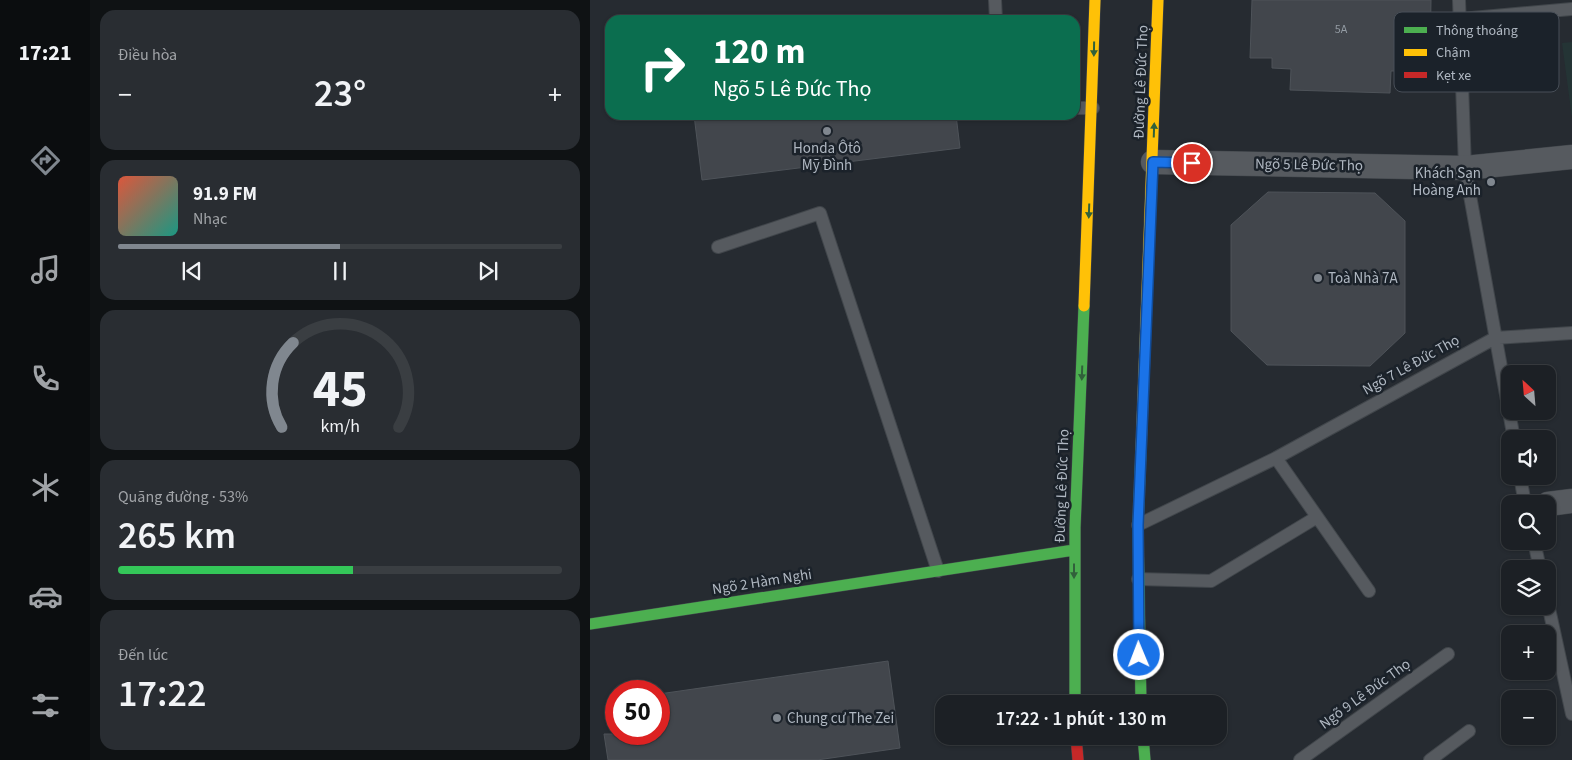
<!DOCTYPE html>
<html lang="vi">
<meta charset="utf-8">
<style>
:root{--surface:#1c2025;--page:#292d32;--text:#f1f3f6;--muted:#a0a3a7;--line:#3a3e42;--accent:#80878f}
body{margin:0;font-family:"Source Sans 3",sans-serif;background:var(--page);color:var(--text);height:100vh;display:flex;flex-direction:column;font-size:19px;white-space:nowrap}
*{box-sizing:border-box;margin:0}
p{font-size:16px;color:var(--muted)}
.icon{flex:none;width:28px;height:28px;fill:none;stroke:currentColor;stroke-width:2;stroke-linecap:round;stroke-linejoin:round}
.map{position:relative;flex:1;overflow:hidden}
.sheet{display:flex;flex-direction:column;gap:10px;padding:10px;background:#0f1214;width:500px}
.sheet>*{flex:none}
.hud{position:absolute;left:15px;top:15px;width:475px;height:105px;border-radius:15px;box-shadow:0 1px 4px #0004,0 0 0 1px var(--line);background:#0b6e4f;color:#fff;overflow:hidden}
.needle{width:32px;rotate:334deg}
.fabs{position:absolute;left:911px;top:365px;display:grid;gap:10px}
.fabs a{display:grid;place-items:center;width:55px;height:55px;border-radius:10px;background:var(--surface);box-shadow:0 1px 4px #0004,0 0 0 1px var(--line);font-size:25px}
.speed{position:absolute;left:15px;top:680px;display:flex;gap:10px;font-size:25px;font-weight:700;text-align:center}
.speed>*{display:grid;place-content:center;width:65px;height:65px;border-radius:50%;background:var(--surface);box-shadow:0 1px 4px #0004,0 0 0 1px var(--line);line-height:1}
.speed .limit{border:8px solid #d22;background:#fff;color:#111}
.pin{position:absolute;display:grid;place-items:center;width:42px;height:42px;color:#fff;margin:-21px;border:2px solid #fff;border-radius:50%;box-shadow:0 1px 5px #0007}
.me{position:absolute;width:55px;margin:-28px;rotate:359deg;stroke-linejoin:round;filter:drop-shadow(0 0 4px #0008)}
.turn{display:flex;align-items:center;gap:18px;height:105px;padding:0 25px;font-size:22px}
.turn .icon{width:65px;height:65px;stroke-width:2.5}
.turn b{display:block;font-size:35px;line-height:42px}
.big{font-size:38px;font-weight:600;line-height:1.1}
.sheet .tile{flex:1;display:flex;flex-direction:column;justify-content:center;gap:8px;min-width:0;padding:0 18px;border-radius:15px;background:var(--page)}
.sheet .dial{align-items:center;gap:0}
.dial svg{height:130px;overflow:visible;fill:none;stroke:var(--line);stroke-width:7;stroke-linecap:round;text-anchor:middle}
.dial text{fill:var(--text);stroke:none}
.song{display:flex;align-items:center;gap:15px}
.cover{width:60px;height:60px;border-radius:8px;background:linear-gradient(135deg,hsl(10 70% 55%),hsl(170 70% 35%))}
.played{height:5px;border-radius:2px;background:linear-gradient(90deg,var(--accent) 50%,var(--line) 50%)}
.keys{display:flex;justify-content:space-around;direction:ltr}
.heat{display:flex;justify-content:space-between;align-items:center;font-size:28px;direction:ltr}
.charge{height:8px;border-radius:4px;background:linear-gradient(90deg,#34c759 53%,var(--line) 0)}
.trip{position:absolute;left:345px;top:695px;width:292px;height:50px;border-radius:15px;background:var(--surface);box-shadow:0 1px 4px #0004,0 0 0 1px var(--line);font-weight:600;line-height:50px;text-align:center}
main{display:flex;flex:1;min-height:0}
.tab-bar{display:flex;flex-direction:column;width:90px;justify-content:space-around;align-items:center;background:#0b0d0f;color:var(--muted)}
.tab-bar .icon{width:35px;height:35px}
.tab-bar .current{color:var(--accent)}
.tab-bar b{font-size:22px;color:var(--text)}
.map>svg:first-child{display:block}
.green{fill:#243435}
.building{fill:#42464c;stroke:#4e5359}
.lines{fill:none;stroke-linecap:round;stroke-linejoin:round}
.lane-casing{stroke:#41464b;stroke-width:14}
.street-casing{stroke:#41464b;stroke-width:25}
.fast-casing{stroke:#41464b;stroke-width:12}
.slow-casing{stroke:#41464b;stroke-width:12}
.jam-casing{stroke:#41464b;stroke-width:12}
.lane{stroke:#565a5f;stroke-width:12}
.street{stroke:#565a5f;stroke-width:24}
.fast{stroke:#4caf50;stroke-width:11}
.slow{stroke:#ffc107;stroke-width:11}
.jam{stroke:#c62828;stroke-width:11}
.oneway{fill:#31613b}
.route-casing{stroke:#114b97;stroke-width:12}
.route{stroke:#1a73e8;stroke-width:9}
.poi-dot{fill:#80878f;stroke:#1b222a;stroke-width:2}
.labels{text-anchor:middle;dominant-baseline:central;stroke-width:5;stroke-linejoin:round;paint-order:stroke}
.number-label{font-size:12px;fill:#949ca4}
.street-label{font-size:15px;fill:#b0b8c2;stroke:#1b222a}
.poi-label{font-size:15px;fill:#b0b8c2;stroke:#1b222a;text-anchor:start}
.key{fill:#1b222a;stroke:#484f58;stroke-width:1}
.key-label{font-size:14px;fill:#b0b8c2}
</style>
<main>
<nav class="tab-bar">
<b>17:21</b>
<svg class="icon current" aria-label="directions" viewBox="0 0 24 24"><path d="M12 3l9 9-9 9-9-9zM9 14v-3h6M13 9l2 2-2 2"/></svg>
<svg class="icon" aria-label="music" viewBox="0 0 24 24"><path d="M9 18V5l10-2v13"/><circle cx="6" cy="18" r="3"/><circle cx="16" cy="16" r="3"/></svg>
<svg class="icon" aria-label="phone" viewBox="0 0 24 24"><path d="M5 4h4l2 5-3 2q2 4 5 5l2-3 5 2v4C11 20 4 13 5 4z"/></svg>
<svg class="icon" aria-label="climate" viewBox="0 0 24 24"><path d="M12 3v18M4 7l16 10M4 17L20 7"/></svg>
<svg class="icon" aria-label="car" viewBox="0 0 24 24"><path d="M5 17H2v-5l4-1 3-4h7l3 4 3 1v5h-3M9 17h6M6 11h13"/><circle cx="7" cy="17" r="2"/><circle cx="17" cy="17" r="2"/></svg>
<svg class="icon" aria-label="filters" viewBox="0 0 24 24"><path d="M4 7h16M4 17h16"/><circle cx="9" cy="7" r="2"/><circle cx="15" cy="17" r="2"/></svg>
</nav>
<section class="sheet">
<div class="tile"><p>Điều hòa</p>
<div class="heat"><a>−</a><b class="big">23°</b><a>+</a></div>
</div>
<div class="tile">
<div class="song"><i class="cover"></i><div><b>91.9 FM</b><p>Nhạc</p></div></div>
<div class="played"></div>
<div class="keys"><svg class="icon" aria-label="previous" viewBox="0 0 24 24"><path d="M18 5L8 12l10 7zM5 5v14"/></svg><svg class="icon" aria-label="pause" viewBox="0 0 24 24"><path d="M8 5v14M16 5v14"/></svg><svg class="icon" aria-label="next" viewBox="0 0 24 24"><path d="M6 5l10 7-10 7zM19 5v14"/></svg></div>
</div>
<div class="tile dial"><svg viewBox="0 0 100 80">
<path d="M14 69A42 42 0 1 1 86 69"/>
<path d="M14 69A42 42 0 0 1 21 17" stroke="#80878f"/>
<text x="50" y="56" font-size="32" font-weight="700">45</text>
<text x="50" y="72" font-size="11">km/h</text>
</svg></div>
<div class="tile"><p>Quãng đường · 53%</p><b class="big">265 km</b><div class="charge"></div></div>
<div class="tile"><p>Đến lúc</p><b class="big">17:22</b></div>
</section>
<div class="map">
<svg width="982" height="760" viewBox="0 0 982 760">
<rect width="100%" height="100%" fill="#262b31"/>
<path class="green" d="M982 42V118L972 43Z"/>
<path class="building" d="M662 0H841L840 60H819V71H801L800 93 700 90 701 69 682 68V58H660Z
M104 115H366L370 148 112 180Z
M678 192 785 193 815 221V333L780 366 677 365 641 331V225Z
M298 661 310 748 227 760H18L14 734H69V694Z"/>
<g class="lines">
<g class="lane-casing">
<path id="lane" d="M405 0 406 20
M869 0 875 168 924 439
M871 19 982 9
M485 108H503
M128 247 230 213 348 571
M686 458 779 591
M930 476 935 504
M548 525 686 458 905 338 982 333
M944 541 950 569
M548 579 621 581 727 517
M958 604 982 714
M710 760 858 654
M840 760 879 731"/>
</g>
<g class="street-casing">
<path id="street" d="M563 162 875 168 982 157
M958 504 982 501"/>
</g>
<g class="fast-casing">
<path id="fast" d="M551 450 548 525 551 704
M0 624 484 550
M485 704V528L494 306
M553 736 555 760"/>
</g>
<g class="slow-casing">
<path id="slow" d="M494 306 505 0
M551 450 568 0"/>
</g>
<g class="jam-casing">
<path id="jam" d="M486 736 488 760"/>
</g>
<use href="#lane" class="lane"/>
<use href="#street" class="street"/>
<use href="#fast" class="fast"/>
<use href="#slow" class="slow"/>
<use href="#jam" class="jam"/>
</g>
<defs><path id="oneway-solid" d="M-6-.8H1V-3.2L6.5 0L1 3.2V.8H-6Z" transform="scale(1.25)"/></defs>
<g class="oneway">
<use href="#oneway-solid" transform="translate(504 49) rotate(91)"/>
<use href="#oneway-solid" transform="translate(564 130) rotate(-88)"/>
<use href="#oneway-solid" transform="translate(499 211) rotate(92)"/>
<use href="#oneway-solid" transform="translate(492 373) rotate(92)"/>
<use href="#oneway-solid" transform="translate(484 571) rotate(90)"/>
</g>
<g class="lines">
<g class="route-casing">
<path id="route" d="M549 655 548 525 563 162 602 163"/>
</g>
<use href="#route" class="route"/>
</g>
<g class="poi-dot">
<circle cx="237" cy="131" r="5"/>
<circle cx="901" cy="182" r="5"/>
<circle cx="728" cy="278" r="5"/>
<circle cx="187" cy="718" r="5"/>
</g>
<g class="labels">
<g class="number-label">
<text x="751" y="29">5A</text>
</g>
<g class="street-label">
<text transform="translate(551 82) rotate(-88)">Đường Lê Đức Thọ</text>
<text transform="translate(719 165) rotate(1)">Ngõ 5 Lê Đức Thọ</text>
<text transform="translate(821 365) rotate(-29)">Ngõ 7 Lê Đức Thọ</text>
<text transform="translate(472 486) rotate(-88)">Đường Lê Đức Thọ</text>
<text transform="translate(172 582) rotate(-9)">Ngõ 2 Hàm Nghi</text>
<text transform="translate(775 694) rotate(-36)">Ngõ 9 Lê Đức Thọ</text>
</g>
<g class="poi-label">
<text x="237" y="148" text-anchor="middle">Honda Ôtô<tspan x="237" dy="17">Mỹ Đình</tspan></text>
<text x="891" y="173" text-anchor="end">Khách Sạn<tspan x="891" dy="17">Hoàng Anh</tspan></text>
<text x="738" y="278">Toà Nhà 7A</text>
<text x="197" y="718">Chung cư The Zei</text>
</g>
</g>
<rect x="804" y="12" width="165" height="80" rx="8" class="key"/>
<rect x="814" y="27" width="23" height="6" fill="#4caf50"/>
<rect x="814" y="49" width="23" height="7" fill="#ffc107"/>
<rect x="814" y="72" width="23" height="6" fill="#c62828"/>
<g class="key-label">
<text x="846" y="35">Thông thoáng</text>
<text x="846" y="57">Chậm</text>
<text x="846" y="80">Kẹt xe</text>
</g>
</svg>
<div class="fabs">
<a><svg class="needle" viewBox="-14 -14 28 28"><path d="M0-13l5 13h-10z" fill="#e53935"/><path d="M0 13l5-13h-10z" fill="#a0a3a7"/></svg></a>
<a><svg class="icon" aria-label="sound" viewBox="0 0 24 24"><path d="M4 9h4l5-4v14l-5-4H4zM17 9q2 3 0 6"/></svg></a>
<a><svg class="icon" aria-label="search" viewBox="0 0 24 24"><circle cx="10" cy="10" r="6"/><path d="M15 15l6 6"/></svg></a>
<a><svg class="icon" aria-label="layers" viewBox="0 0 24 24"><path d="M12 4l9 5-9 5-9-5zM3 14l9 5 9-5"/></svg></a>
<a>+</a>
<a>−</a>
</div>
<div class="speed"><div class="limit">50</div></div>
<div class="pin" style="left:602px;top:163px;background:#d93025"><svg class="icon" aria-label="arrive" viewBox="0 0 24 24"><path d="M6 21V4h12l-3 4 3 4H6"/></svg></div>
<svg class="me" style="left:549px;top:655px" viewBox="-20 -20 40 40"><circle r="17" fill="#1a73e8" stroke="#fff" stroke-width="3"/><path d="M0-11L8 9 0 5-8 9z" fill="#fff"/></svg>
<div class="trip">17:22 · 1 phút · 130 m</div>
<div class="hud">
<div class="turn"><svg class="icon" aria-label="right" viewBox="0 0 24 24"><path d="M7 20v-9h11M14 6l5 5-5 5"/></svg><div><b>120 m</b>Ngõ 5 Lê Đức Thọ</div></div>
</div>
</div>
</main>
